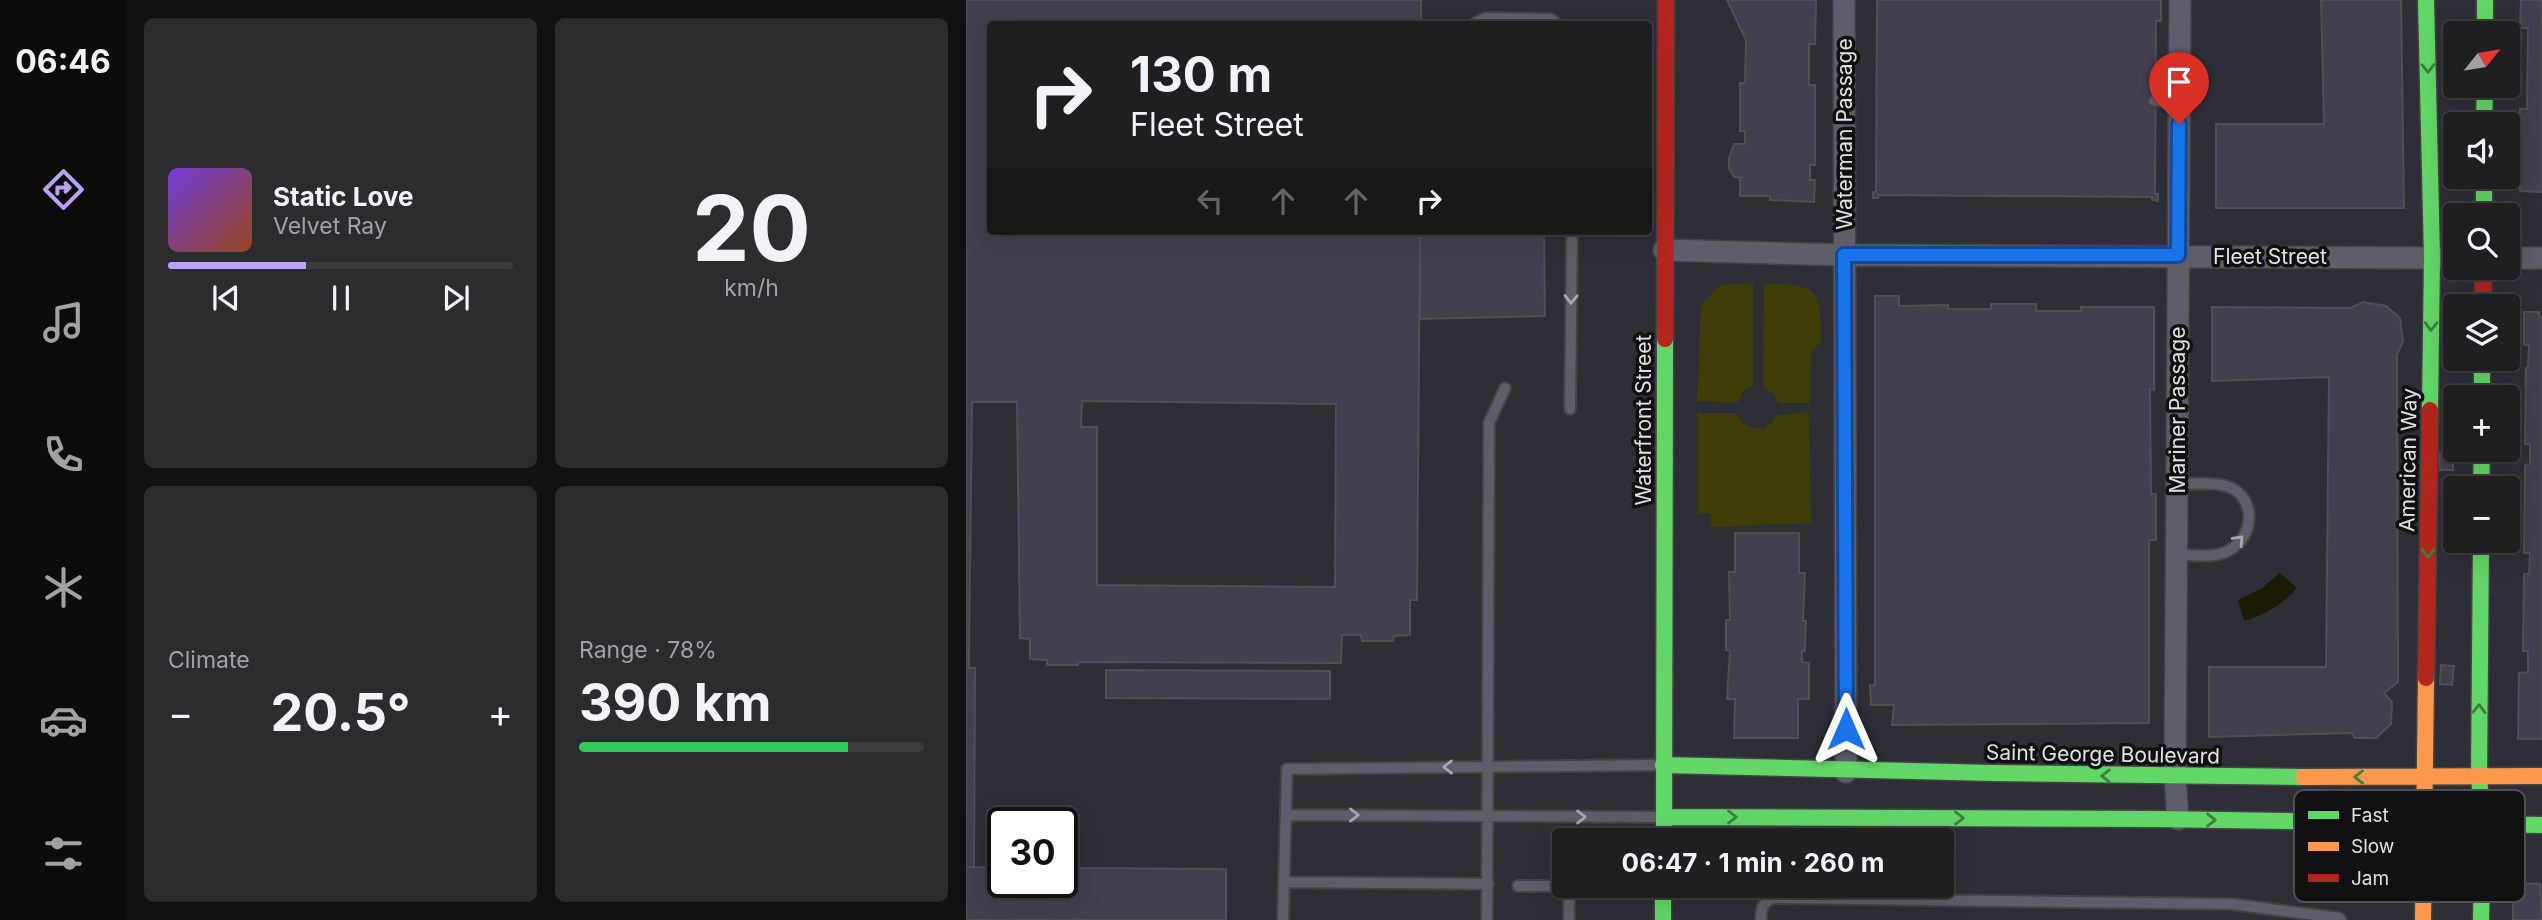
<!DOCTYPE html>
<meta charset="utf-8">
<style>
:root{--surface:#1f1e20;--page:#2c2b2d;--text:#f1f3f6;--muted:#a1a2a5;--line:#3c3c3e;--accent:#bca0f2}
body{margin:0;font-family:Inter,sans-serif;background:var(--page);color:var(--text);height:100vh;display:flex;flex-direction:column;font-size:26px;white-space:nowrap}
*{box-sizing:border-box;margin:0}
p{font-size:23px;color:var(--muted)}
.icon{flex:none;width:38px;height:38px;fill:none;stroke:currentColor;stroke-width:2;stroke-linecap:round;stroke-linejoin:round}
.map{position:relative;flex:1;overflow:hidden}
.side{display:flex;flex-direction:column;gap:18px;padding:18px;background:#111012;width:840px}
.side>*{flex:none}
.guide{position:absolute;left:21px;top:21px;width:665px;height:214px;border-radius:7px;box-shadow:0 7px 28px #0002,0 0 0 2px var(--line);background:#1f1e20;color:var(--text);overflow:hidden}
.needle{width:46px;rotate:60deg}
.tools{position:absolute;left:1477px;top:21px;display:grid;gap:14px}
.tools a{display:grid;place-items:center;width:77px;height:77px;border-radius:7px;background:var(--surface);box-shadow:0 7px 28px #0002,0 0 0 2px var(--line);font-size:35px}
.speed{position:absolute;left:21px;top:807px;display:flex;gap:14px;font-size:35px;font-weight:700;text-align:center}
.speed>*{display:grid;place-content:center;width:91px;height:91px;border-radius:50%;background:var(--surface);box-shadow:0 7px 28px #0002,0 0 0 2px var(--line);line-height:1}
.speed .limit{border:4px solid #111;border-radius:10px;background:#fff;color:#111}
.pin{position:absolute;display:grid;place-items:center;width:60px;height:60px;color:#fff;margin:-72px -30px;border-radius:50% 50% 50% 0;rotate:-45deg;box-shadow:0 0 7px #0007}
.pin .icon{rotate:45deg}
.me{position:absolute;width:77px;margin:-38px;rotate:0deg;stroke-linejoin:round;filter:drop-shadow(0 0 5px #0008)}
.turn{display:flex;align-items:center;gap:24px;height:147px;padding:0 28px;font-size:32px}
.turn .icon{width:91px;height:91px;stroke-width:2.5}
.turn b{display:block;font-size:49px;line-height:60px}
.lanes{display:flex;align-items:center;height:66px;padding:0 28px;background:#0003;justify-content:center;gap:35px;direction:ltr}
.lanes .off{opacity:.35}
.big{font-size:52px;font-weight:700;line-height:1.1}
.side .tile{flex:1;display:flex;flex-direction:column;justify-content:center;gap:10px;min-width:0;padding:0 24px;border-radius:10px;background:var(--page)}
.side .dial{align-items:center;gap:0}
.dial b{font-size:91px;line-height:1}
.song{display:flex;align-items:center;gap:21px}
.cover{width:84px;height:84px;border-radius:10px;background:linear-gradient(135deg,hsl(260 70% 55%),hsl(20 70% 35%))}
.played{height:7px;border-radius:4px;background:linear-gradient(90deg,var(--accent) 40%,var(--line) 40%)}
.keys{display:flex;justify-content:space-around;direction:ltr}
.heat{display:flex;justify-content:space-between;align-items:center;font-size:38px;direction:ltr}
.charge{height:10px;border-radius:5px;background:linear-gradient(90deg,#34c759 78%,var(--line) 0)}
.side .tiles{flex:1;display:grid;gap:18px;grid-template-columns:repeat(2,1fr)}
.trip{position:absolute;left:586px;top:828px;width:402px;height:70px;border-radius:7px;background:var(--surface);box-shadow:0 7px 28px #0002,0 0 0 2px var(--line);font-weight:700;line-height:70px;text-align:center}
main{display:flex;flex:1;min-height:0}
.menu{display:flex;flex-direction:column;width:126px;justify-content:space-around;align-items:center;background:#0c0c0d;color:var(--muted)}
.menu .icon{width:49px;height:49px}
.menu .current{color:var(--accent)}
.menu b{font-size:32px;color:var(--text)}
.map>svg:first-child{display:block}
.built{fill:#2e2e37;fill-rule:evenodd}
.green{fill:#3f3d08}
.water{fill:#1d1b04}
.building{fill:#423f4f;stroke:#504f51;stroke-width:2;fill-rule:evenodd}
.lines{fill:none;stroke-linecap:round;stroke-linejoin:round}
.lane-casing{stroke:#434344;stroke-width:14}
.street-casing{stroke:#434344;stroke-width:24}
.fast-casing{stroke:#434344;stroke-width:19}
.slow-casing{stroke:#434344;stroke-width:19}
.jam-casing{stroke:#434344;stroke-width:19}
.lane{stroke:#5f5d6a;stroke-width:10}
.street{stroke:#5f5d6a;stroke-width:21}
.fast{stroke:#63d668;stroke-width:16}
.slow{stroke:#ff974d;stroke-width:16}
.jam{stroke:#b3261e;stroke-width:16}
.oneway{stroke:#3e7d42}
.oneway2{stroke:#a6a6ad}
.route-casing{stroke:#114b97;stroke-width:18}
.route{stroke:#1a73e8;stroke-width:12}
.labels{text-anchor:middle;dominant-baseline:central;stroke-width:7;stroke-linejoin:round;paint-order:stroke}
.street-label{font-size:21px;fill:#e1e1e4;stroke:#111113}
.key{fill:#111113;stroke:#4f4f52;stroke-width:2}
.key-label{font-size:19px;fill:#e1e1e4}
</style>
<main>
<nav class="menu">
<b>06:46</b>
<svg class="icon current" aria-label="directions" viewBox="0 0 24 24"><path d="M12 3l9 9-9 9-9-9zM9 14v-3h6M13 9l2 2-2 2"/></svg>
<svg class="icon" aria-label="music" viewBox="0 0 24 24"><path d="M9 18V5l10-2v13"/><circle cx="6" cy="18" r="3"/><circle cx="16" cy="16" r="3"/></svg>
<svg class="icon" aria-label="phone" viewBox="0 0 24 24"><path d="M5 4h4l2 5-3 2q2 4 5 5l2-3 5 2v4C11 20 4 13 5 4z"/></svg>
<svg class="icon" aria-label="climate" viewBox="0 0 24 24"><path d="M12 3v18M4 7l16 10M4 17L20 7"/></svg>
<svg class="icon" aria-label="car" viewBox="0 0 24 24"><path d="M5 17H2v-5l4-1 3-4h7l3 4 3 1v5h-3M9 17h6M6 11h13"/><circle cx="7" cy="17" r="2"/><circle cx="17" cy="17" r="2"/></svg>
<svg class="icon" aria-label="filters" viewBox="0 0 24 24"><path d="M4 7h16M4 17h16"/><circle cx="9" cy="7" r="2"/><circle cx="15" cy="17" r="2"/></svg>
</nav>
<section class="side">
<div class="tiles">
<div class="tile">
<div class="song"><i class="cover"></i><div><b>Static Love</b><p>Velvet Ray</p></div></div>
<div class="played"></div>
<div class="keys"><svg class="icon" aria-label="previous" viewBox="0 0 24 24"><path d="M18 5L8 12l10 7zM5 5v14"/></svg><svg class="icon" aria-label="pause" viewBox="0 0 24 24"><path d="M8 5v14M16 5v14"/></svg><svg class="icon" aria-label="next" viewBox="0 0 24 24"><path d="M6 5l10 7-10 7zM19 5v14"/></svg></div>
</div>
<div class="tile dial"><b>20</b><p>km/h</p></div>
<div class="tile"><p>Climate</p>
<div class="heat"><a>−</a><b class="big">20.5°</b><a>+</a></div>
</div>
<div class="tile"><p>Range · 78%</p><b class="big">390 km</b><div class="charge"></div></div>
</div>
</section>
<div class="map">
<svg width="1576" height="920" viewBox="0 0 1576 920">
<rect width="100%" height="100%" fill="#29282b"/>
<path class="built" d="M0 0H1576V920H0ZM24 24H682V231H24ZM1489 33H1542V86H1489ZM1489 124H1542V177H1489ZM1489 215H1542V268H1489ZM1489 306H1542V359H1489ZM1489 397H1542V450H1489ZM1489 488H1542V541H1489ZM37 822H96V882H37ZM598 840H976V886H598Z"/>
<path class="green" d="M787 283V385L776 393 772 403 731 401 735 305 755 285Z
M798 284C854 284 855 289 855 343L845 351 844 403H812L808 394 797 387Z
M843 412 845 523 745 527 744 513 732 514V413H770C777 425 786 429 799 429L812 415Z"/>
<path class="water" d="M1314 573 1331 588C1317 604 1298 616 1278 621L1272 600 1296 588Z"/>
<path class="building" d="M0 0H455V24H24V231H454L451 600H444V635L428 636 427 641H396L395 635H376L375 663 112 662V665H81V660L64 659V639L54 638 51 402H6L3 652H0ZM116 401 370 404 369 587 131 585V427H115Z
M761 0H850L849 44H843V85H849V165H844V180H849L848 202 804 200V196H774V179L778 178 768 177 763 168V158L768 144H779V131H774V83H779L780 40Z
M911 0H1195V21H1190L1189 194H1192V201L1186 200V197L912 195V198H907V192H910Z
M1355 0H1435L1438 208H1250V124H1358Z
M1555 0H1576V192L1554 191V109H1561L1562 28H1554Z
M1478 135 1489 136V153H1477Z
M454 231H578L579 316 454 319Z
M909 296H933V306L982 305V309H1025V304H1070V311H1115V307H1188V390L1184 389 1185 494H1190V540H1183V723L926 725 928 705H905L904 685H909Z
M1397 302 1420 306 1434 318 1437 341 1431 355 1432 682 1418 693 1426 702 1425 724 1410 738H1389L1385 733 1243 737V667H1360L1363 377 1246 381V307L1384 308Z
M1558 312H1573V317H1576V739H1552L1553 673 1562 672V651H1557L1558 574H1563L1564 553H1558L1559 465 1564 464V444H1559L1560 368H1562L1563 345H1558Z
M1489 317V335L1477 336 1476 318Z
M1473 453H1487V470H1474Z
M769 533H833V573H839L837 621H840L839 651H836V662L843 663V699H832V738H768L769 699H761L764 651 760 650V620H764L763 572H769Z
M0 652H3V668H9L8 867H0Z
M1475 665 1488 666 1486 685 1474 684Z
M140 670 364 671V699L140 698Z
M0 867 37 868V882H96V868L260 869V920H0Z
M1547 883 1574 884 1576 920H1547Z"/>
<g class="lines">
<g class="lane-casing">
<path id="lane" d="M508 24 519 18 585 19 591 24
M1188 101H1214
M604 409 606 231
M1210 554C1229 555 1252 560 1268 547 1290 531 1288 494 1260 486 1245 482 1226 484 1211 484
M320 815 695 817
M318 882 522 884
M552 886H603V920
M317 920 321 769 696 765
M521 920 523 423 539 388
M795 920C795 908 796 903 808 898L1265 904 1373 918 1375 920"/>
</g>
<g class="street-casing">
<path id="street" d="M878 0 880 772
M698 250 879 255 1489 258
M1542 258H1576
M1212 819 1209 777 1214 0"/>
</g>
<g class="fast-casing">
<path id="fast" d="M1460 0 1466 257 1464 410
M1519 0V33
M1518 124 1519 86
M1518 177V215
M1516 359V397
M1515 488 1516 450
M1515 541 1513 777 1517 824 1515 920
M697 765 1027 773 1337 777
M698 817 1187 819 1576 825
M698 840 699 339
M697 886V920"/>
</g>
<g class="slow-casing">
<path id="slow" d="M1337 777 1576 776
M1457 920 1460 678"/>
</g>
<g class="jam-casing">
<path id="jam" d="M1517 268V306
M699 339 700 0
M1460 678 1464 410"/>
</g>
<use href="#lane" class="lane"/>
<use href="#street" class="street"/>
<use href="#fast" class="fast"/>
<use href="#slow" class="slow"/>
<use href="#jam" class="jam"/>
</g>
<defs><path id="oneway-chevron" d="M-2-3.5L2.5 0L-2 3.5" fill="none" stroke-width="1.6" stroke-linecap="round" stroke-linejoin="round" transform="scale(1.75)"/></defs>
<g class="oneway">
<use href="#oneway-chevron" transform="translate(1462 68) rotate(89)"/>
<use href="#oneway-chevron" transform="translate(1465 326) rotate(91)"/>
<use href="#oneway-chevron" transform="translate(1462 553) rotate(91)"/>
<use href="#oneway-chevron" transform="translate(1513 709) rotate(-89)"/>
<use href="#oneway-chevron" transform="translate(1140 776) rotate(-179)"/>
<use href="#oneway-chevron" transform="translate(1393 777) rotate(-180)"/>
<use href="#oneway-chevron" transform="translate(766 817)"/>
<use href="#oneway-chevron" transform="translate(993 818)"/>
<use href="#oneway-chevron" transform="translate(1245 820) rotate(1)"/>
</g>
<g class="oneway2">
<use href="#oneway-chevron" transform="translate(605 299) rotate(91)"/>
<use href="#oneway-chevron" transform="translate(1273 540) rotate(-47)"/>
<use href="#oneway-chevron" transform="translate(482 767) rotate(180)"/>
<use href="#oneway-chevron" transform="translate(388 815)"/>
<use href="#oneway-chevron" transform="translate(615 817)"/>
</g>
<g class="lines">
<g class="route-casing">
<path id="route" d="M880 729 878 255H1212L1213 124"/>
</g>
<use href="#route" class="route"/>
</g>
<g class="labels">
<g class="street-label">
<text transform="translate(878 134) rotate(-90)">Waterman Passage</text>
<text x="1304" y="256">Fleet Street</text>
<text transform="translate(1211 410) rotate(-90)">Mariner Passage</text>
<text transform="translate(677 420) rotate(-90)">Waterfront Street</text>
<text transform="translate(1442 460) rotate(-89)">American Way</text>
<text transform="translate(1137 754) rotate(1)">Saint George Boulevard</text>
</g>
</g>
<rect x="1328" y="790" width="231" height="112" rx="10" class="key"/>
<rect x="1342" y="811" width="31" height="8" fill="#63d668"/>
<rect x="1342" y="842" width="31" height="9" fill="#ff974d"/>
<rect x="1342" y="874" width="31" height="8" fill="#b3261e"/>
<g class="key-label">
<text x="1385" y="822">Fast</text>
<text x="1385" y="853">Slow</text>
<text x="1385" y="885">Jam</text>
</g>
</svg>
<div class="tools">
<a><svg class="needle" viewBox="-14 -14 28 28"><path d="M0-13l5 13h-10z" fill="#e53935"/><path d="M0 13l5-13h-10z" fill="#a1a2a5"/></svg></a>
<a><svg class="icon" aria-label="sound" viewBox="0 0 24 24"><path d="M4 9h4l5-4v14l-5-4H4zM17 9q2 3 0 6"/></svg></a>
<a><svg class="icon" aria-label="search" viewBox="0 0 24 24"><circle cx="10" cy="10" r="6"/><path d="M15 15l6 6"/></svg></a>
<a><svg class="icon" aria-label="layers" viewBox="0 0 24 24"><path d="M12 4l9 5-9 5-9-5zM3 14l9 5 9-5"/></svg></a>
<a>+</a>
<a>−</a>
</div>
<div class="speed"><div class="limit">30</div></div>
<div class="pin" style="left:1213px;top:124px;background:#d93025"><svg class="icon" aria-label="arrive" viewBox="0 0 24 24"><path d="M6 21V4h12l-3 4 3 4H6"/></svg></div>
<svg class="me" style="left:880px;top:729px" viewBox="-20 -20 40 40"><path d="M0-17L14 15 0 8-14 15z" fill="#1a73e8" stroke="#fff" stroke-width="4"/></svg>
<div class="trip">06:47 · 1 min · 260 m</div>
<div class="guide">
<div class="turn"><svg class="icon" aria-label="right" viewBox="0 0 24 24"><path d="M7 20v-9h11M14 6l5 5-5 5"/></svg><div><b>130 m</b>Fleet Street</div></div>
<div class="lanes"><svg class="icon off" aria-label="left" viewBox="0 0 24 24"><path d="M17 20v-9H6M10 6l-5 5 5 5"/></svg><svg class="icon off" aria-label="ahead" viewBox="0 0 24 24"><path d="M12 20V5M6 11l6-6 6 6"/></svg><svg class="icon off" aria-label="ahead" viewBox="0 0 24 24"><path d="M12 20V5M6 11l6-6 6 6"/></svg><svg class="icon" aria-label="right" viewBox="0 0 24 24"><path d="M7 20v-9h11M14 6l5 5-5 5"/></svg></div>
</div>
</div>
</main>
